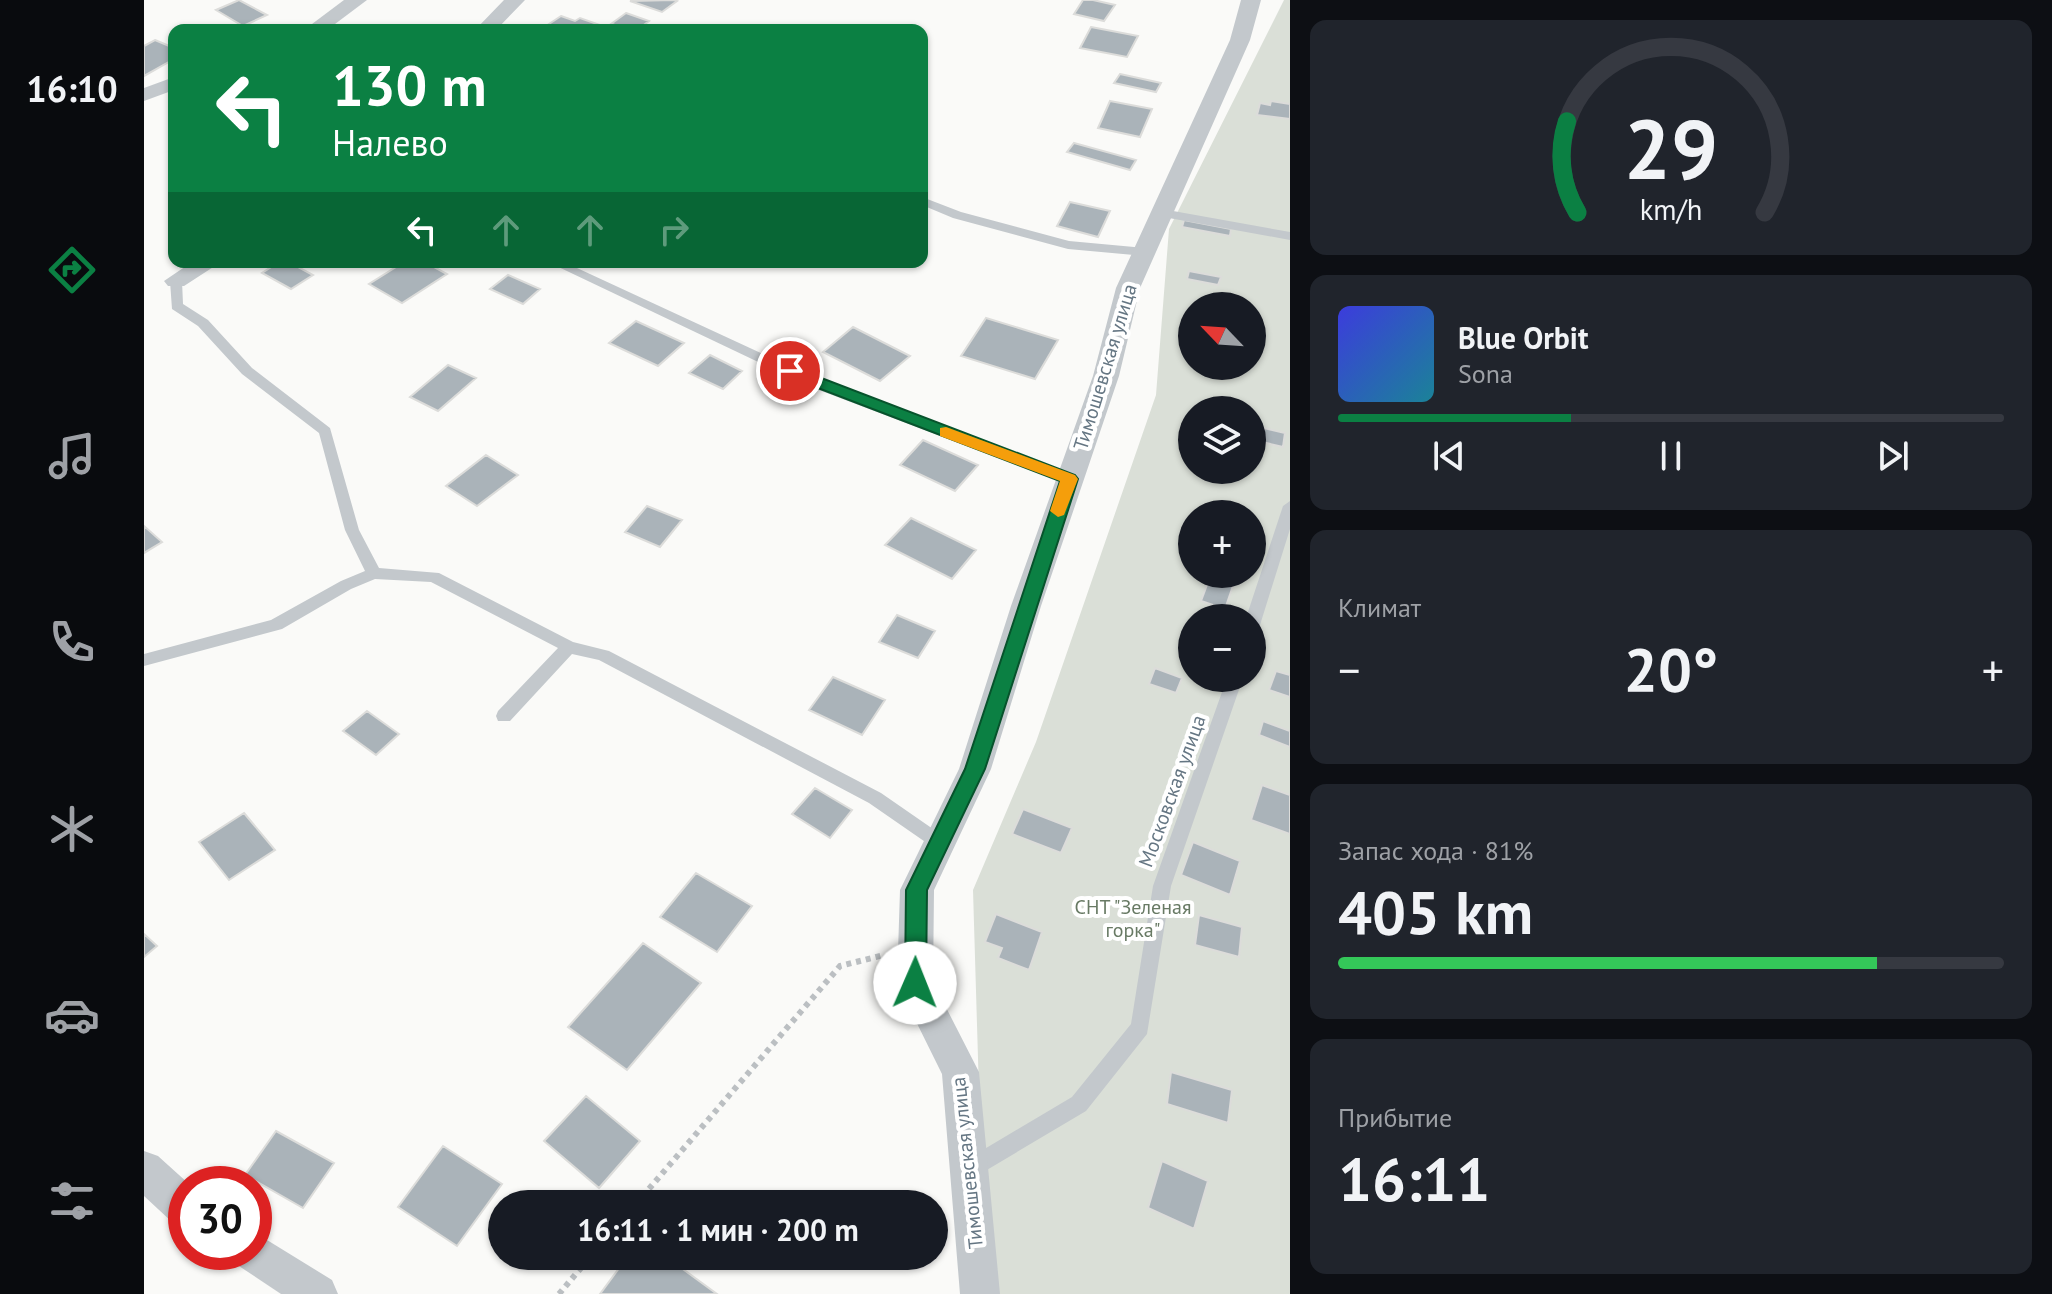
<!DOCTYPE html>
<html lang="ru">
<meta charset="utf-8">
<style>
:root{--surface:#171b24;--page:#20242c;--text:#f1f3f6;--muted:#9ea1a6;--line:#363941;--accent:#0b8043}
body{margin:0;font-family:"PT Sans",sans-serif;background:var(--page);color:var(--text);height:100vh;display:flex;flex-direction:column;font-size:30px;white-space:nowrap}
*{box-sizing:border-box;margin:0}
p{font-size:26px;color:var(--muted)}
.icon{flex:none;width:44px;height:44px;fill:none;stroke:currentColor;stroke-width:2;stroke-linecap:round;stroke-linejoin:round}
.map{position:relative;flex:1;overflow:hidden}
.side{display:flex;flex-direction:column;gap:20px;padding:20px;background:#0d0f14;width:762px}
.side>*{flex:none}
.hud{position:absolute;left:24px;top:24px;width:760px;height:244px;border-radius:16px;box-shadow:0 2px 6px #0004;background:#0b8043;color:#fff;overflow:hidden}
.needle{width:52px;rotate:295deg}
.controls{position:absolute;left:1034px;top:292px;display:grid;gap:16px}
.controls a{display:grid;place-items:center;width:88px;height:88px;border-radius:50%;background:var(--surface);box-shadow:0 2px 6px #0004;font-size:40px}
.speed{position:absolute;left:24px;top:1166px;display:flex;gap:16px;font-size:40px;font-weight:700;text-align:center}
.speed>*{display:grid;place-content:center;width:104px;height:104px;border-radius:50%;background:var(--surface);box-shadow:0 2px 6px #0004;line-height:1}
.speed .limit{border:12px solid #d22;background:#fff;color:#111}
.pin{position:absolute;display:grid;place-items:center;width:68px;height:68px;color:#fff;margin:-34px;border:4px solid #fff;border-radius:50%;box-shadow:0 2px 8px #0007}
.me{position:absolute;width:88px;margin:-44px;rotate:1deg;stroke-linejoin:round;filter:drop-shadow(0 0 6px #0008)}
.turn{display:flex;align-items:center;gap:28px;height:168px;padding:0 32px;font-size:36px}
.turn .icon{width:104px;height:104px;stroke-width:2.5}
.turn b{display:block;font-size:56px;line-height:68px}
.lanes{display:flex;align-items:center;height:76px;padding:0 32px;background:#0003;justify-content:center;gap:40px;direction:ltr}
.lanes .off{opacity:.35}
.big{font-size:60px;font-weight:800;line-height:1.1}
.side .card{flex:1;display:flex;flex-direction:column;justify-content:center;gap:12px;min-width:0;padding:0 28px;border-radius:16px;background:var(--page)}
.side .dial{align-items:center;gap:0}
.dial svg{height:208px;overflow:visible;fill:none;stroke:var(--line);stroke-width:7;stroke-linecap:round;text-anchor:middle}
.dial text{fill:var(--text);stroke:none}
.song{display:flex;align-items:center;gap:24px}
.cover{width:96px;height:96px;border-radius:12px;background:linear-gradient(135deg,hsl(240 70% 55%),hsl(190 70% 35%))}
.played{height:8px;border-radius:4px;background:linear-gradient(90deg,var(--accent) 35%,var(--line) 35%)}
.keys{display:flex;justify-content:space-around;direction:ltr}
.heat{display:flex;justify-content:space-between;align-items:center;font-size:44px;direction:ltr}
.charge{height:12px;border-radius:6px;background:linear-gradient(90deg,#34c759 81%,var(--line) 0)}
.trip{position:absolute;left:344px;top:1190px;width:460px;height:80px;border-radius:40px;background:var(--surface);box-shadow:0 2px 6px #0004;font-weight:800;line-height:80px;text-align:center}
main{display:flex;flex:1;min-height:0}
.dock{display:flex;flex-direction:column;width:144px;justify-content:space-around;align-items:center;background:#090b0e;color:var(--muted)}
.dock .icon{width:56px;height:56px}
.dock .selected{color:var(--accent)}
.dock b{font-size:36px;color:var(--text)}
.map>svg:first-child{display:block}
.green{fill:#dadfd7;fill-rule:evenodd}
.building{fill:#aab3b9;stroke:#dcdcda;stroke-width:2}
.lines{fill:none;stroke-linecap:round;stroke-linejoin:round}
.path{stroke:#bbbfc2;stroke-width:6;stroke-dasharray:5 5;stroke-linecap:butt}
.lane{fill:#c3c8cc;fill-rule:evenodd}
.street{fill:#c3c8cc;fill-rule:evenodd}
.route{fill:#0b8043;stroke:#07532c;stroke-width:2}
.slow{fill:#f59e0b}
.labels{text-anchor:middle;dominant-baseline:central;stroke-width:8;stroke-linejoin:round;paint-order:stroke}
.street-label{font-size:20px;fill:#657683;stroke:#fff}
.park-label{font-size:20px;fill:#687a64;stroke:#fff}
</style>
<main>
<nav class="dock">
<b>16:10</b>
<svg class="icon selected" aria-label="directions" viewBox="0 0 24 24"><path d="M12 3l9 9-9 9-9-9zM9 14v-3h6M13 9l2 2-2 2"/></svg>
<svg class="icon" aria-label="music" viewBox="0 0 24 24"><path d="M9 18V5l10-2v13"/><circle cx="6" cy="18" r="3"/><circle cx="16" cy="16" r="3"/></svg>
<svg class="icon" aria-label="phone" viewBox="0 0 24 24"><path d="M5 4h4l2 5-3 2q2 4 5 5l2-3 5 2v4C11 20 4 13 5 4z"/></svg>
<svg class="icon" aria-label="climate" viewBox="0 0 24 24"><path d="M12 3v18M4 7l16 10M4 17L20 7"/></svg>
<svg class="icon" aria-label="car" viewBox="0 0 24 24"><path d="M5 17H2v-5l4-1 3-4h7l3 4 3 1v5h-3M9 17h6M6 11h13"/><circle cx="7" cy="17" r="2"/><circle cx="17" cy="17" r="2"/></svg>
<svg class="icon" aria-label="filters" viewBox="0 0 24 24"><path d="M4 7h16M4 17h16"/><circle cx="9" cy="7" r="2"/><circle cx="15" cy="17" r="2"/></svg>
</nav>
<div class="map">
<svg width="1146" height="1294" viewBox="0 0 1146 1294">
<rect width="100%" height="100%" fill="#fafaf8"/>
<path class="green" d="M1140 0H1146V1294H841L829 890 892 742 1012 395 1025 229ZM1048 306H1108V366H1048ZM1048 410H1108V470H1048ZM1048 514H1108V574H1048ZM1048 618H1108V678H1048Z"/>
<path class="building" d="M95 0 123 15 99 26 72 10Z
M530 0 533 1 518 12 486 1Z
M939 0H949L971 5 960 21 930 14Z
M482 13 505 21 493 30 467 24Z
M417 16 431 21 436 18 456 25 449 30H396Z
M947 27 994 36 983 57 936 48Z
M11 40 30 48V59L0 76V46Z
M976 74 1017 83 1012 92 970 83Z
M966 101 1008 109 996 137 954 128Z
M1127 101 1146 104V119L1113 115 1116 103 1126 105Z
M930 143 992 160 986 170 923 152Z
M926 202 966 211 954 237 913 226Z
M1040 220 1087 229 1086 236 1038 227Z
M135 262H145L169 275 147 289 118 273Z
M260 262H281L303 274 258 303 225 284Z
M1045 271 1077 277 1074 285 1043 279Z
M364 275 396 289 379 304 346 289Z
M842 318 914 340 891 379 817 356Z
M492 321 540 343 514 366 465 343Z
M709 327 766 356 736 381 679 352Z
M566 355 598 371 579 389 545 373Z
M304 365 332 378 294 411 266 397Z
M1120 428 1141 433 1139 447 1118 442Z
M779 440 834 465 811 491 756 465Z
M342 455 374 475 333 506 302 486Z
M503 506 538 520 516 547 481 532Z
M767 518 832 550 808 579 741 545Z
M0 526 18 542 0 553Z
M1067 574 1091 580 1081 609 1057 601Z
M753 615 791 631 774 658 735 642Z
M1011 668 1038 678 1032 693 1005 684Z
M1132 671 1146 675V697L1125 690Z
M689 677 741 700 718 735 665 710Z
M223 711 255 734 232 755 199 731Z
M1119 721 1146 731V747L1115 735Z
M1118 785 1146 795V834L1107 820Z
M671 788 708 810 686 838 648 814Z
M879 809 928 828 917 853 868 834Z
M100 813 131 850 85 880 55 842Z
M1049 842 1096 861 1086 895 1037 875Z
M552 873 608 906 573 952 516 917Z
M852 914 898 932 885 970 854 958 858 948 841 942Z
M1055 915 1098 927 1095 957 1051 945Z
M0 934 13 946 0 957Z
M499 943 557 983 483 1070 424 1027Z
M1027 1072 1088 1090 1084 1123 1023 1104Z
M442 1096 496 1141 455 1188 400 1141Z
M132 1131 190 1163 159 1208 101 1175Z
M299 1146 358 1184 313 1246 254 1207Z
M1018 1161 1064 1181 1050 1229 1004 1208Z
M484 1256H521L573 1294H456Z"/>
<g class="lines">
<path class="path" d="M492 1204 696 966 740 955
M415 1294 447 1256"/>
<path class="lane" d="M778 197 817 212 925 241 1001 248 1007 252 1001 256 924 249 809 218 778 205Z
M1018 209 1146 232V240L1014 216V210Z
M404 262H420L677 381 931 475 933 479 926 484 921 483 667 387Z
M32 277 38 281 39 304 64 320 108 368 186 428 215 530 235 568 295 573 429 642 465 651 737 793 802 838 805 843 802 848 796 851 790 848 725 803 455 660 428 654 366 721H354L352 716 354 711 414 648 287 582 231 579 207 589 138 629 0 666V654L127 620 197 581 221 571 201 530 175 433 98 374 54 326 28 309 26 281Z
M1146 501V529L1116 625 1108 631V618H1102L1139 506Z
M1083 678H1099L1027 886 1003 1034 942 1111 831 1177 824 1180 817 1177 814 1170 817 1163 928 1097 987 1024 1009 886Z"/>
<path class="street" d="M200 0H223L183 30H160Z
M360 0H381L352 30H331Z
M1097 0H1117L1106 40 996 288 975 376 897 606 847 769 790 890 789 982 835 1072 856 1294H816L798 1074 753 983 756 890 815 769 867 606 949 376 972 288 1086 40Z
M30 77V90L0 101V88Z
M48 262H77L40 286H24L20 281Z
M0 1151 14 1156 45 1184H42V1228L28 1222 0 1196Z
M110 1232 188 1280 194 1294H137L95 1266 89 1252H110Z"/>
</g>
<path class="route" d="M646 366 931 475 934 479 841 769 783 890 782 983 779 990 771 993 764 990 761 983 762 890 821 769 916 481 640 375V368Z"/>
<path class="slow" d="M802 427 931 475 934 479 920 515 914 517 906 511 916 481 796 436V428Z"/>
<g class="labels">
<g class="street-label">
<text transform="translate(961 367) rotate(-73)">Тимошевская улица</text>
<text transform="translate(1028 791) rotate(-70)">Московская улица</text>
<text transform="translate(823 1163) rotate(-96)">Тимошевская улица</text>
</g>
<g class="park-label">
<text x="989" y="907">СНТ "Зеленая<tspan x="989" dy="23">горка"</tspan></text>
</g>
</g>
</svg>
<div class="controls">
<a><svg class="needle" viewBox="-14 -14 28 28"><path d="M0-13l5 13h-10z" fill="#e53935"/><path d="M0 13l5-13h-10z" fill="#9ea1a6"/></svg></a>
<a><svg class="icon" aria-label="layers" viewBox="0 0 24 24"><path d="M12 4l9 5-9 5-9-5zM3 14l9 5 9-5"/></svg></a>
<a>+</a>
<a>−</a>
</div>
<div class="speed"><div class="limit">30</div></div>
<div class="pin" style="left:646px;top:371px;background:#d93025"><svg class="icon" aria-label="arrive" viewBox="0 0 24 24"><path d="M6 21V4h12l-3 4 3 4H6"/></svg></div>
<svg class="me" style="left:771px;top:983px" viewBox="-20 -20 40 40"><circle r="19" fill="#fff"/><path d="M0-13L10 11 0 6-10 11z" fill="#0b8043"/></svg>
<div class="trip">16:11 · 1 мин · 200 m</div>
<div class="hud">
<div class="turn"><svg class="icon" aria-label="left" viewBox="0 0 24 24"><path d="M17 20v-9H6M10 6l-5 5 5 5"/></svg><div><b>130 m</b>Налево</div></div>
<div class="lanes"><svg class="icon" aria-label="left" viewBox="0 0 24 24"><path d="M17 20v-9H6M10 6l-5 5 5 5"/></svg><svg class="icon off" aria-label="ahead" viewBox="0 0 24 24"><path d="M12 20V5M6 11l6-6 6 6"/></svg><svg class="icon off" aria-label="ahead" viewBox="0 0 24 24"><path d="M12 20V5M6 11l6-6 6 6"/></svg><svg class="icon off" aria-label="right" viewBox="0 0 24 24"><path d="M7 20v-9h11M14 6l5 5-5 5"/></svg></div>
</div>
</div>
<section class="side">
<div class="card dial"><svg viewBox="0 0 100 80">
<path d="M14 69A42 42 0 1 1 86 69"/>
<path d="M14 69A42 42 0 0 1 10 34" stroke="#0b8043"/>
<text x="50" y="56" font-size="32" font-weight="700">29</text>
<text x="50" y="72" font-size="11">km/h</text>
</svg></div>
<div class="card">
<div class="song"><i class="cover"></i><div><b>Blue Orbit</b><p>Sona</p></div></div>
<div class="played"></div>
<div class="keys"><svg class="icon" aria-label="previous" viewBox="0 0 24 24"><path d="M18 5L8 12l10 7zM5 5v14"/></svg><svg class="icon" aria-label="pause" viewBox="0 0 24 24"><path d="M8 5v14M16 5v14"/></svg><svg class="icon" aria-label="next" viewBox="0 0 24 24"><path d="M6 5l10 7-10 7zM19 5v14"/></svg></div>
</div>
<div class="card"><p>Климат</p>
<div class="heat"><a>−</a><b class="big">20°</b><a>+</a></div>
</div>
<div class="card"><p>Запас хода · 81%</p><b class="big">405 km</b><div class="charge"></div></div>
<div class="card"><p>Прибытие</p><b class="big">16:11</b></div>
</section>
</main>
